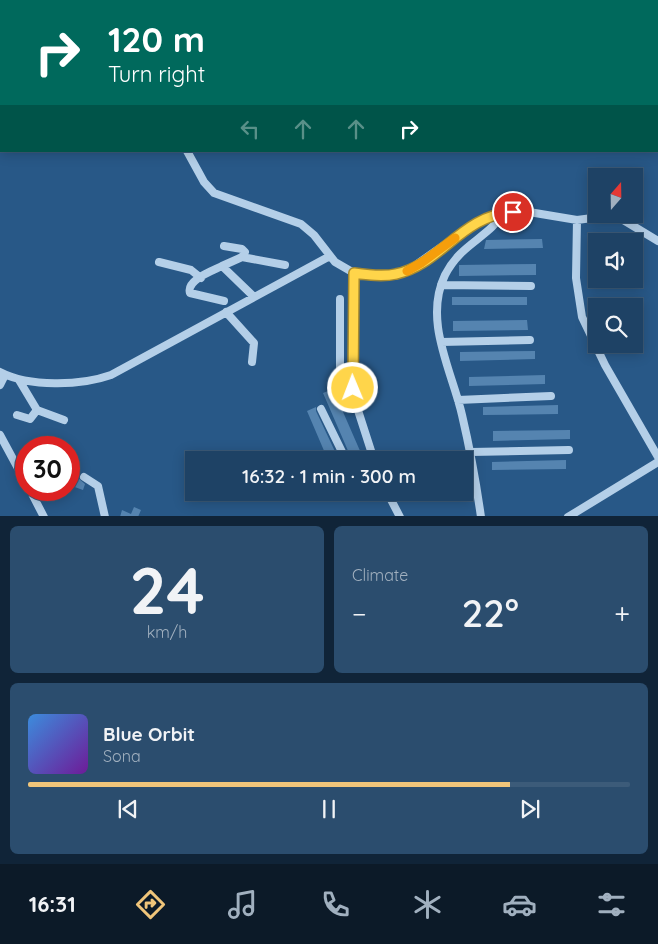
<!DOCTYPE html>
<meta charset="utf-8">
<style>
:root{--surface:#1e4265;--page:#2b4d6e;--text:#f1f3f6;--muted:#a1b0bf;--line:#3c5b79;--accent:#f0c57a}
body{margin:0;font-family:Quicksand,sans-serif;background:var(--page);color:var(--text);height:100vh;display:flex;flex-direction:column;font-size:19px;white-space:nowrap}
*{box-sizing:border-box;margin:0}
p{font-size:16px;color:var(--muted)}
.icon{flex:none;width:28px;height:28px;fill:none;stroke:currentColor;stroke-width:2;stroke-linecap:round;stroke-linejoin:round}
.map{position:relative;height:516px;overflow:hidden}
.panel{display:flex;flex-direction:column;gap:10px;padding:10px;background:#102438;flex:1}
.panel>*{flex:none}
.hud{position:absolute;left:0px;top:0px;width:659px;height:152px;box-shadow:0 2px 12px #0003,0 0 0 1px var(--line);background:#00695c;color:#fff;overflow:hidden}
.needle{width:32px;rotate:20deg}
.tools{position:absolute;left:588px;top:168px;display:grid;gap:10px}
.tools a{display:grid;place-items:center;width:55px;height:55px;border-radius:0px;background:var(--surface);box-shadow:0 2px 12px #0003,0 0 0 1px var(--line);font-size:25px}
.speed{position:absolute;left:15px;top:436px;display:flex;gap:10px;font-size:25px;font-weight:700;text-align:center}
.speed>*{display:grid;place-content:center;width:65px;height:65px;border-radius:50%;background:var(--surface);box-shadow:0 2px 12px #0003,0 0 0 1px var(--line);line-height:1}
.speed .limit{border:8px solid #d22;background:#fff;color:#111}
.pin{position:absolute;display:grid;place-items:center;width:42px;height:42px;color:#fff;margin:-21px;border:2px solid #fff;border-radius:50%;box-shadow:0 1px 5px #0007}
.me{position:absolute;width:55px;margin:-28px;rotate:359deg;stroke-linejoin:round;filter:drop-shadow(0 0 4px #0008)}
.turn{display:flex;align-items:center;gap:18px;height:105px;padding:0 25px;font-size:22px}
.turn .icon{width:65px;height:65px;stroke-width:2.5}
.turn b{display:block;font-size:35px;line-height:42px}
.lanes{display:flex;align-items:center;height:48px;padding:0 25px;background:#0003;justify-content:center;gap:25px;direction:ltr}
.lanes .off{opacity:.35}
.big{font-size:38px;font-weight:600;line-height:1.1}
.panel .tile{flex:1;display:flex;flex-direction:column;justify-content:center;gap:8px;min-width:0;padding:0 18px;border-radius:8px;background:var(--page)}
.panel .dial{align-items:center;gap:0}
.dial b{font-size:65px;line-height:1}
.song{display:flex;align-items:center;gap:15px}
.cover{width:60px;height:60px;border-radius:8px;background:linear-gradient(135deg,hsl(210 70% 55%),hsl(280 70% 35%))}
.played{height:5px;border-radius:2px;background:linear-gradient(90deg,var(--accent) 80%,var(--line) 80%)}
.keys{display:flex;justify-content:space-around;direction:ltr}
.heat{display:flex;justify-content:space-between;align-items:center;font-size:28px;direction:ltr}
.panel .tiles{flex:1;display:grid;gap:10px;grid-template-columns:1fr 1fr}
.tile:last-child{grid-column:span 2}
.trip{position:absolute;left:185px;top:451px;width:288px;height:50px;border-radius:0px;background:var(--surface);box-shadow:0 2px 12px #0003,0 0 0 1px var(--line);font-weight:600;line-height:50px;text-align:center}
.tabs{display:flex;height:80px;justify-content:space-around;align-items:center;background:#0c1a28;color:var(--muted)}
.tabs .icon{width:35px;height:35px}
.tabs .current{color:var(--accent)}
.tabs b{font-size:22px;color:var(--text)}
.map>svg:first-child{display:block}
.building{fill:#5584b0}
.lines{fill:none;stroke-linecap:round;stroke-linejoin:round}
.minor{stroke:#b4cfe8;stroke-width:8}
.route-casing{stroke:#a68a30;stroke-width:12}
.route{stroke:#ffd54a;stroke-width:9}
.slow{stroke:#f59e0b;stroke-width:9}
</style>
<div class="map">
<svg width="658" height="517" viewBox="0 0 658 517">
<rect width="100%" height="100%" fill="#285887"/>
<path class="building" d="M542 239 543 248 484 249 486 240Z
M536 264V275L459 276V265Z
M452 297H527V305H452Z
M527 320 528 330 453 331V321Z
M535 351V359L460 361V352Z
M545 375V384L469 386V377Z
M333 389 364 460H352L323 393Z
M558 405V414L483 415V407Z
M316 407V411L339 460H328L307 411Z
M570 430V439L493 441V431Z
M566 460V469L492 470V462Z
M72 472 79 475 78 478 85 484 83 490 69 485V475L71 476Z
M134 507 141 510 138 517H120L122 510 131 514Z"/>
<g class="lines">
<path class="minor" d="M65 0 67 1
M204 0 205 1
M322 0 324 1
M480 0 481 1
M277 1 278 0
M0 75 1 76
M187 151 204 182 214 193 301 224 314 235 335 262 354 273 376 276 397 274 410 269 478 221 504 212H529L577 220 615 215 658 241
M577 220 576 278 582 317 605 365 658 457
M242 257 285 265
M159 262 191 270 201 278
M222 266 242 257 245 252 242 249 224 246
M354 273 352 377 354 398 374 460
M441 285 531 286
M340 299V370L345 375 352 377
M224 301 190 293C186 280 212 271 222 266L254 297
M226 312 254 343 252 362
M441 342 530 340
M0 372C29 387 80 386 111 375L330 256
M19 380 37 410 64 420
M0 385 5 375
M458 400 551 396
M321 409 346 460
M17 415 30 419 37 410
M0 435 26 483
M471 452 569 450
M84 477 98 486 105 517
M30 490 44 517
M387 492 400 517
M481 517C476 482 470 449 462 415 452 371 423 321 445 275 461 243 489 238 504 212
M568 517 658 462"/>
</g>
<g class="lines">
<g class="route-casing">
<path id="route" d="M353 388 354 273C368 275 383 277 396 274 440 265 462 215 513 212"/>
</g>
<use href="#route" class="route"/>
<path class="slow" d="M407 271 421 263 455 238"/>
</g>
</svg>
<div class="tools">
<a><svg class="needle" viewBox="-14 -14 28 28"><path d="M0-13l5 13h-10z" fill="#e53935"/><path d="M0 13l5-13h-10z" fill="#a1b0bf"/></svg></a>
<a><svg class="icon" aria-label="sound" viewBox="0 0 24 24"><path d="M4 9h4l5-4v14l-5-4H4zM17 9q2 3 0 6"/></svg></a>
<a><svg class="icon" aria-label="search" viewBox="0 0 24 24"><circle cx="10" cy="10" r="6"/><path d="M15 15l6 6"/></svg></a>
</div>
<div class="speed"><div class="limit">30</div></div>
<div class="pin" style="left:513px;top:212px;background:#d93025"><svg class="icon" aria-label="arrive" viewBox="0 0 24 24"><path d="M6 21V4h12l-3 4 3 4H6"/></svg></div>
<svg class="me" style="left:353px;top:388px" viewBox="-20 -20 40 40"><circle r="17" fill="#ffd54a" stroke="#fff" stroke-width="3"/><path d="M0-11L8 9 0 5-8 9z" fill="#fff"/></svg>
<div class="trip">16:32 · 1 min · 300 m</div>
<div class="hud">
<div class="turn"><svg class="icon" aria-label="right" viewBox="0 0 24 24"><path d="M7 20v-9h11M14 6l5 5-5 5"/></svg><div><b>120 m</b>Turn right</div></div>
<div class="lanes"><svg class="icon off" aria-label="left" viewBox="0 0 24 24"><path d="M17 20v-9H6M10 6l-5 5 5 5"/></svg><svg class="icon off" aria-label="ahead" viewBox="0 0 24 24"><path d="M12 20V5M6 11l6-6 6 6"/></svg><svg class="icon off" aria-label="ahead" viewBox="0 0 24 24"><path d="M12 20V5M6 11l6-6 6 6"/></svg><svg class="icon" aria-label="right" viewBox="0 0 24 24"><path d="M7 20v-9h11M14 6l5 5-5 5"/></svg></div>
</div>
</div>
<section class="panel">
<div class="tiles">
<div class="tile dial"><b>24</b><p>km/h</p></div>
<div class="tile"><p>Climate</p>
<div class="heat"><a>−</a><b class="big">22°</b><a>+</a></div>
</div>
<div class="tile">
<div class="song"><i class="cover"></i><div><b>Blue Orbit</b><p>Sona</p></div></div>
<div class="played"></div>
<div class="keys"><svg class="icon" aria-label="previous" viewBox="0 0 24 24"><path d="M18 5L8 12l10 7zM5 5v14"/></svg><svg class="icon" aria-label="pause" viewBox="0 0 24 24"><path d="M8 5v14M16 5v14"/></svg><svg class="icon" aria-label="next" viewBox="0 0 24 24"><path d="M6 5l10 7-10 7zM19 5v14"/></svg></div>
</div>
</div>
</section>
<nav class="tabs">
<b>16:31</b>
<svg class="icon current" aria-label="directions" viewBox="0 0 24 24"><path d="M12 3l9 9-9 9-9-9zM9 14v-3h6M13 9l2 2-2 2"/></svg>
<svg class="icon" aria-label="music" viewBox="0 0 24 24"><path d="M9 18V5l10-2v13"/><circle cx="6" cy="18" r="3"/><circle cx="16" cy="16" r="3"/></svg>
<svg class="icon" aria-label="phone" viewBox="0 0 24 24"><path d="M5 4h4l2 5-3 2q2 4 5 5l2-3 5 2v4C11 20 4 13 5 4z"/></svg>
<svg class="icon" aria-label="climate" viewBox="0 0 24 24"><path d="M12 3v18M4 7l16 10M4 17L20 7"/></svg>
<svg class="icon" aria-label="car" viewBox="0 0 24 24"><path d="M5 17H2v-5l4-1 3-4h7l3 4 3 1v5h-3M9 17h6M6 11h13"/><circle cx="7" cy="17" r="2"/><circle cx="17" cy="17" r="2"/></svg>
<svg class="icon" aria-label="filters" viewBox="0 0 24 24"><path d="M4 7h16M4 17h16"/><circle cx="9" cy="7" r="2"/><circle cx="15" cy="17" r="2"/></svg>
</nav>
